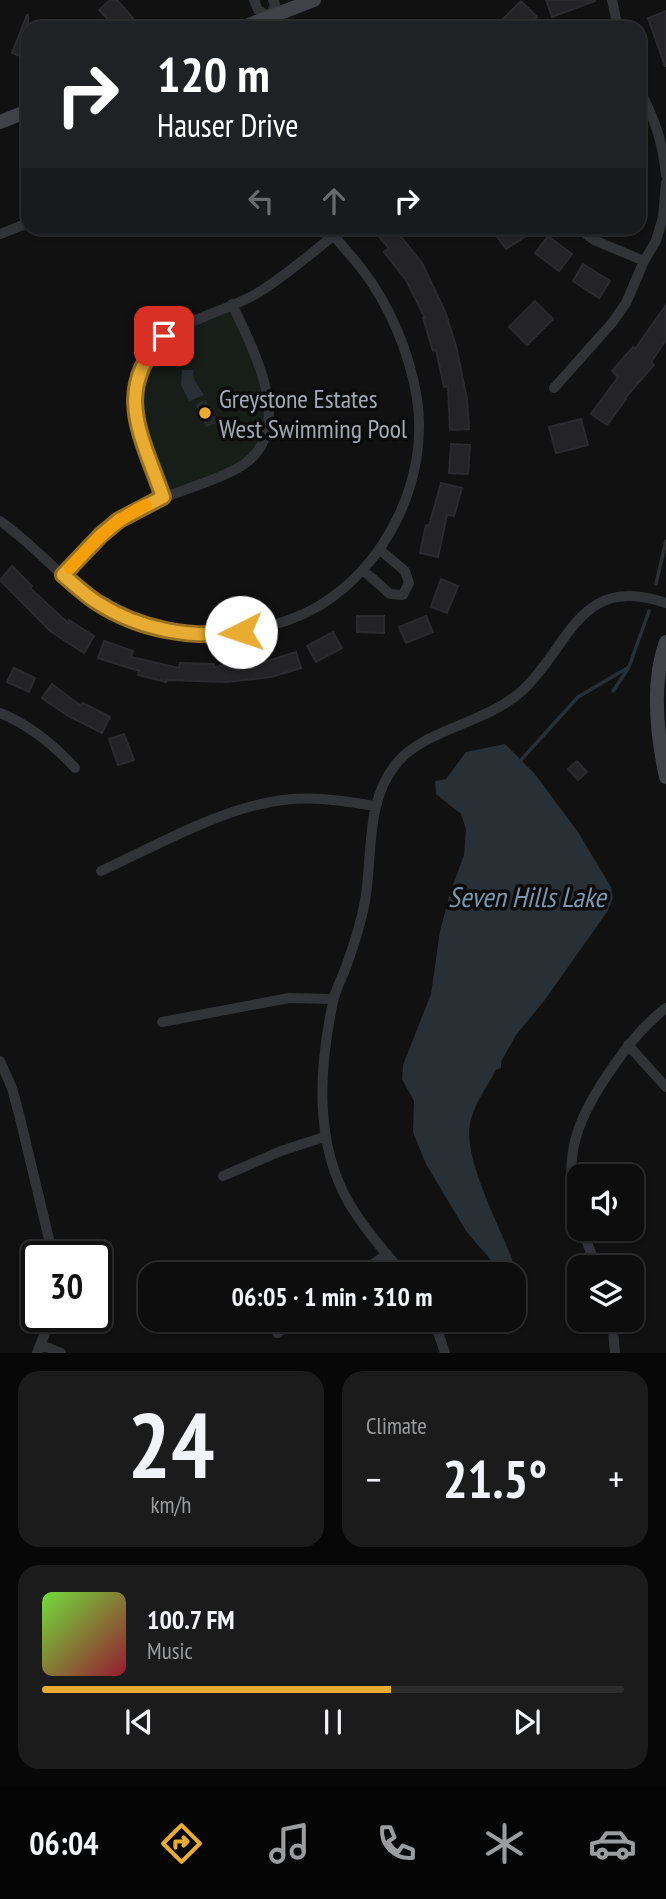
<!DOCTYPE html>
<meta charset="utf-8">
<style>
:root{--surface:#0d0d0e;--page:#1b1b1c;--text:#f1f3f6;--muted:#9a9c9e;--line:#2d2d2e;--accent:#e8ac33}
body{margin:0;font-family:"PT Sans Narrow",sans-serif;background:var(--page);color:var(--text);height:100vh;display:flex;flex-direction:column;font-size:26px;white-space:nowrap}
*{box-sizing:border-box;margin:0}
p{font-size:23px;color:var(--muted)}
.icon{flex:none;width:38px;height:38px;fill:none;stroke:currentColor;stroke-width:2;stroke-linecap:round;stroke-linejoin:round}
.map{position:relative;height:1353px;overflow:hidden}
.panel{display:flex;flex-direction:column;gap:18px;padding:18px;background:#070708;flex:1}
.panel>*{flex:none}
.banner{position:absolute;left:21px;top:21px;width:625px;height:214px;border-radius:21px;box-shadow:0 2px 5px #0004,0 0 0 2px var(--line);background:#202124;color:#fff;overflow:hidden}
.buttons{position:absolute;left:567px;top:1164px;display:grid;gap:14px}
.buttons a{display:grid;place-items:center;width:77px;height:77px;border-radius:14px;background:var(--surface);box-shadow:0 2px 5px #0004,0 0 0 2px var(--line);font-size:35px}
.speed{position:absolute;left:21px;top:1241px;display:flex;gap:14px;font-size:35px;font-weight:700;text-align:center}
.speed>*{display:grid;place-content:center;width:91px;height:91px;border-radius:50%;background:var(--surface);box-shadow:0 2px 5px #0004,0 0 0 2px var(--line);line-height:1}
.speed .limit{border:4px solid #111;border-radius:10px;background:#fff;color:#111}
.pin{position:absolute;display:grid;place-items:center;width:60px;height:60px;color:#fff;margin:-30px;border-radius:14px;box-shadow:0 4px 10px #0006}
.me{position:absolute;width:77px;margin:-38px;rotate:266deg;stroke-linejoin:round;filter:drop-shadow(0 0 5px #0008)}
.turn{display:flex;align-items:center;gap:24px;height:147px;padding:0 21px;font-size:32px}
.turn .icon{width:91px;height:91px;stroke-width:2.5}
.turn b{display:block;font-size:49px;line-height:60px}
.lanes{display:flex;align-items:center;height:66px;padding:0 21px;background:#0003;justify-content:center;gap:35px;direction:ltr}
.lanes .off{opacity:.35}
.big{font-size:52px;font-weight:800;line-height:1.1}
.panel .widget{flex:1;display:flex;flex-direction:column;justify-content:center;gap:10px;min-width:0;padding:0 24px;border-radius:21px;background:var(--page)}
.panel .dial{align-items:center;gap:0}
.dial b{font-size:91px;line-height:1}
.song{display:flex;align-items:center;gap:21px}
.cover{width:84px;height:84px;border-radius:10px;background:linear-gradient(135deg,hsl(100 70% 55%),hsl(350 70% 35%))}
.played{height:7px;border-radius:4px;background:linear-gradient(90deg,var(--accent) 60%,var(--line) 60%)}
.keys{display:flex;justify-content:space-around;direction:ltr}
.heat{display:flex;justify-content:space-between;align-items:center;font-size:38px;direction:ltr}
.panel .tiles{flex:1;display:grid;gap:18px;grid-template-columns:1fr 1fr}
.widget:last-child{grid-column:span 2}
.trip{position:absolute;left:138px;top:1262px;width:388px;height:70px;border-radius:21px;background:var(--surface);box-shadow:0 2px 5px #0004,0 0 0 2px var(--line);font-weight:800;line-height:70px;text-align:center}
.tab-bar{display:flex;height:112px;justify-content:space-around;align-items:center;background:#050506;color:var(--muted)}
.tab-bar .icon{width:49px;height:49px}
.tab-bar .selected{color:var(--accent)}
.tab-bar b{font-size:32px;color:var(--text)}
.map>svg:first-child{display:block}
.green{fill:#171d18}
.water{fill:#282f35}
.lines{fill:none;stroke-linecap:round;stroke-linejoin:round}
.stream{stroke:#282f35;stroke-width:3.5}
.building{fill:#242426;stroke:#2b2b2e;stroke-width:2}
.street{stroke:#323337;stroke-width:10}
.secondary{stroke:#404247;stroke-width:14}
.route-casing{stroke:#977021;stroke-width:18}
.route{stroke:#e8ac33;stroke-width:12}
.slow{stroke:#f59e0b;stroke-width:12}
.poi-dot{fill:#e8ac33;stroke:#0c0c0d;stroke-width:2.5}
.labels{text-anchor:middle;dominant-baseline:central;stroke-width:7;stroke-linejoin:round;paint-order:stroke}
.poi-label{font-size:26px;fill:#a3a8b2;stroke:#0c0c0d;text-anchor:start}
.water-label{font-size:28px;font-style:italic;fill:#7b95ac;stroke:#0c0c0d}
</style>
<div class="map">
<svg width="666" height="1353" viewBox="0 0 666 1353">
<rect width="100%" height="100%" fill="#111112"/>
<path class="green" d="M232 304 263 377 267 430 248 461 163 497 134 399 143 364 165 336Z"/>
<path class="water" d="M182 370H193L194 379 204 395 189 401 181 385Z
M505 744 535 774 578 832 611 887 613 898 607 912 544 1001 516 1035 501 1062V1068L496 1070C487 1087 473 1105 470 1124 463 1158 499 1225 512 1259L514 1274H503L466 1231 426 1164 413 1132 414 1101 402 1079 403 1065 431 994 440 931 451 890 464 855 466 829 461 814 436 794 435 781 446 779 466 752Z"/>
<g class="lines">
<path class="stream" d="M656 584 666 541
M613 691 628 669
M521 760 578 697 629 667 649 611"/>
</g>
<path class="building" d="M110 0H117L133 18 123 28H116L99 10Z
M546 0H595V1L552 17Z
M521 1 537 17 527 28H494Z
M666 11V66H665L648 18Z
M27 15H28V59L12 53Z
M371 228H394L422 263 445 311 456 346 467 399 469 429 450 430 448 386 444 387 436 350 433 351 423 318H425L406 280 384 252 389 248Z
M491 228H538L506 249Z
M548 236 572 254 559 271 535 253Z
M583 264 610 281 599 298 573 281Z
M535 301 553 319 527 345 509 327Z
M666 305V340L651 362 654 365 625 398 626 399 607 425 591 414 618 377 612 371 633 347 635 349Z
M205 401 215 422 207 426 197 405Z
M581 419 588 445 556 453 549 427Z
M451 444 470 445 468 474 449 473Z
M441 483 462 488 454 516 447 515 438 557 420 553 426 525 429 526Z
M12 566 32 586 30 588 68 623 69 620 94 636 84 653 50 631 0 580Z
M441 579 458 586 447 613 431 607Z
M357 616H384V633L357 632Z
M426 616 433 632 406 643 399 627Z
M333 632 342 648 316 662 307 646Z
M104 641 133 651 131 657 179 668 180 663 214 664V667L254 662 255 665 296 652 301 668 271 677 227 682 167 680 166 682 138 675 139 671 98 658Z
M14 668 35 678 29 692 7 682Z
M52 684 81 706 83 703 110 717 102 733 68 716 42 698Z
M124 734 134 760 118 765 109 739Z
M577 761 587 772 578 780 568 769Z"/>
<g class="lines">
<path class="street" d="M254 0 258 10 270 17 275 4 273 0
M612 0 618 28
M639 89C655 120 662 139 666 175
M578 228 594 240 644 261
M0 234 28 223
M554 388 612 323 626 303 644 261 656 241 663 217 666 183
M163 497C152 466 134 432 134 399 134 326 208 321 256 294 284 277 308 256 333 236
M0 521C35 545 62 580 97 603 117 615 139 622 161 629 186 636 214 636 239 632 267 628 295 620 319 606 388 564 429 478 417 398 409 352 390 305 361 268 350 254 338 241 327 228
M363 570 390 594 403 595 409 583 405 571 380 550
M63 575C85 551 106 527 134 511 167 493 205 486 238 468 300 433 253 350 232 304
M0 713C30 725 54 745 75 768
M101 871C156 846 223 807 283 800 314 796 344 801 375 806
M162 1022 289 998 333 999
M628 1045 666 1087
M0 1061 12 1088 20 1118 53 1256
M223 1176 281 1151 324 1137
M579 1222C560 1157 577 1117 615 1064 630 1042 645 1024 666 1008
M582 1228 596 1267
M359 1274 387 1254
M404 1274C384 1252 364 1228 349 1203 314 1142 319 1068 333 1002 335 990 342 978 346 967 354 945 361 923 365 901 373 855 365 802 396 764 424 729 486 724 523 690 571 644 580 573 666 603
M434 1320 445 1353
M612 1320 615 1353
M277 1333 296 1320
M41 1345 61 1353
M37 1353 52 1316"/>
<path class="secondary" d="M241 28 314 0
M0 122 28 111
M666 642C651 683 657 735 666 777"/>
</g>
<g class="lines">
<g class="route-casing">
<path id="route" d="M164 336C112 391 142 436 163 497L119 520 101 535 63 575C74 584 85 595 98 603 140 630 192 639 241 632"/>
</g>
<use href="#route" class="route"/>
<path class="slow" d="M70 568C93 543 114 520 146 505"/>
</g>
<circle class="poi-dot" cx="205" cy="413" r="7"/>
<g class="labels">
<g class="poi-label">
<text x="219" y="398">Greystone Estates<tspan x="219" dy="30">West Swimming Pool</tspan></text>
</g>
<g class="water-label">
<text x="527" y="896">Seven Hills Lake</text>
</g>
</g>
</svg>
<div class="buttons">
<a><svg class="icon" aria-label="sound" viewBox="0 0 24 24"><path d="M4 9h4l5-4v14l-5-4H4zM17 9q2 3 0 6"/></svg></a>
<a><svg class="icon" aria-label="layers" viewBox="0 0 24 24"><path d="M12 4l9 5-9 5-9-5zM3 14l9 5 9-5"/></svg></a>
</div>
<div class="speed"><div class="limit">30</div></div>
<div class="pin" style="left:164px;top:336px;background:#d93025"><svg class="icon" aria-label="arrive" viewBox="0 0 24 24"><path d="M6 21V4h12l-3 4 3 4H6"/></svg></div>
<svg class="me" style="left:241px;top:632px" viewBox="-20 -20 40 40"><circle r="19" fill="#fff"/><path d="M0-13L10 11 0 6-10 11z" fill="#e8ac33"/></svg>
<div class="trip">06:05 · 1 min · 310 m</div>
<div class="banner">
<div class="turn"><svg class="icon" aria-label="right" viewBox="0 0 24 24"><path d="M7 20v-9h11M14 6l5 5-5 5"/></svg><div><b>120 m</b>Hauser Drive</div></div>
<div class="lanes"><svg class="icon off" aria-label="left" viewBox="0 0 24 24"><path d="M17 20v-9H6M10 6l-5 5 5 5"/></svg><svg class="icon off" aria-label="ahead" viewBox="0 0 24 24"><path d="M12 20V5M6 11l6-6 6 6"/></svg><svg class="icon" aria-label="right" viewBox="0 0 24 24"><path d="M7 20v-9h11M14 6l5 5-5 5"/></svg></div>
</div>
</div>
<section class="panel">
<div class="tiles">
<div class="widget dial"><b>24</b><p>km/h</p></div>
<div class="widget"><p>Climate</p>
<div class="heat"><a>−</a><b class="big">21.5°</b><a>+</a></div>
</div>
<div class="widget">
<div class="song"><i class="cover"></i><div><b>100.7 FM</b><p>Music</p></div></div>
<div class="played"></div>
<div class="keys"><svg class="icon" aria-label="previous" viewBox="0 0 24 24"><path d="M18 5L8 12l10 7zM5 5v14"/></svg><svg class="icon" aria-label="pause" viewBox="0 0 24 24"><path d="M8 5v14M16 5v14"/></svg><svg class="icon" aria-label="next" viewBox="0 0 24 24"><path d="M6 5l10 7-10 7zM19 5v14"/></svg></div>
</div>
</div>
</section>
<nav class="tab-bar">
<b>06:04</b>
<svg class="icon selected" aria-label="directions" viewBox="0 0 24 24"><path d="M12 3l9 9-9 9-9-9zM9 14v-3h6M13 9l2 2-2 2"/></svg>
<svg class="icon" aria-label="music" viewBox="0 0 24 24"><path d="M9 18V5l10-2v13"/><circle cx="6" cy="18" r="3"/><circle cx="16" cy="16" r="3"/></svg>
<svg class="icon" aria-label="phone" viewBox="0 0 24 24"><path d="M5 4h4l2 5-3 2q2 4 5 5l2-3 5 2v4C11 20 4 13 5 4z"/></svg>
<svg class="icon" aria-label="climate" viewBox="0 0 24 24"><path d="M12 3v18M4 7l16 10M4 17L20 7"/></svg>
<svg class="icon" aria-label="car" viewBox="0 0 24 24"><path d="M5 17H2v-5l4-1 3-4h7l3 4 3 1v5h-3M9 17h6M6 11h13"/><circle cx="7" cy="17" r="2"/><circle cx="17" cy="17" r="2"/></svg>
</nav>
